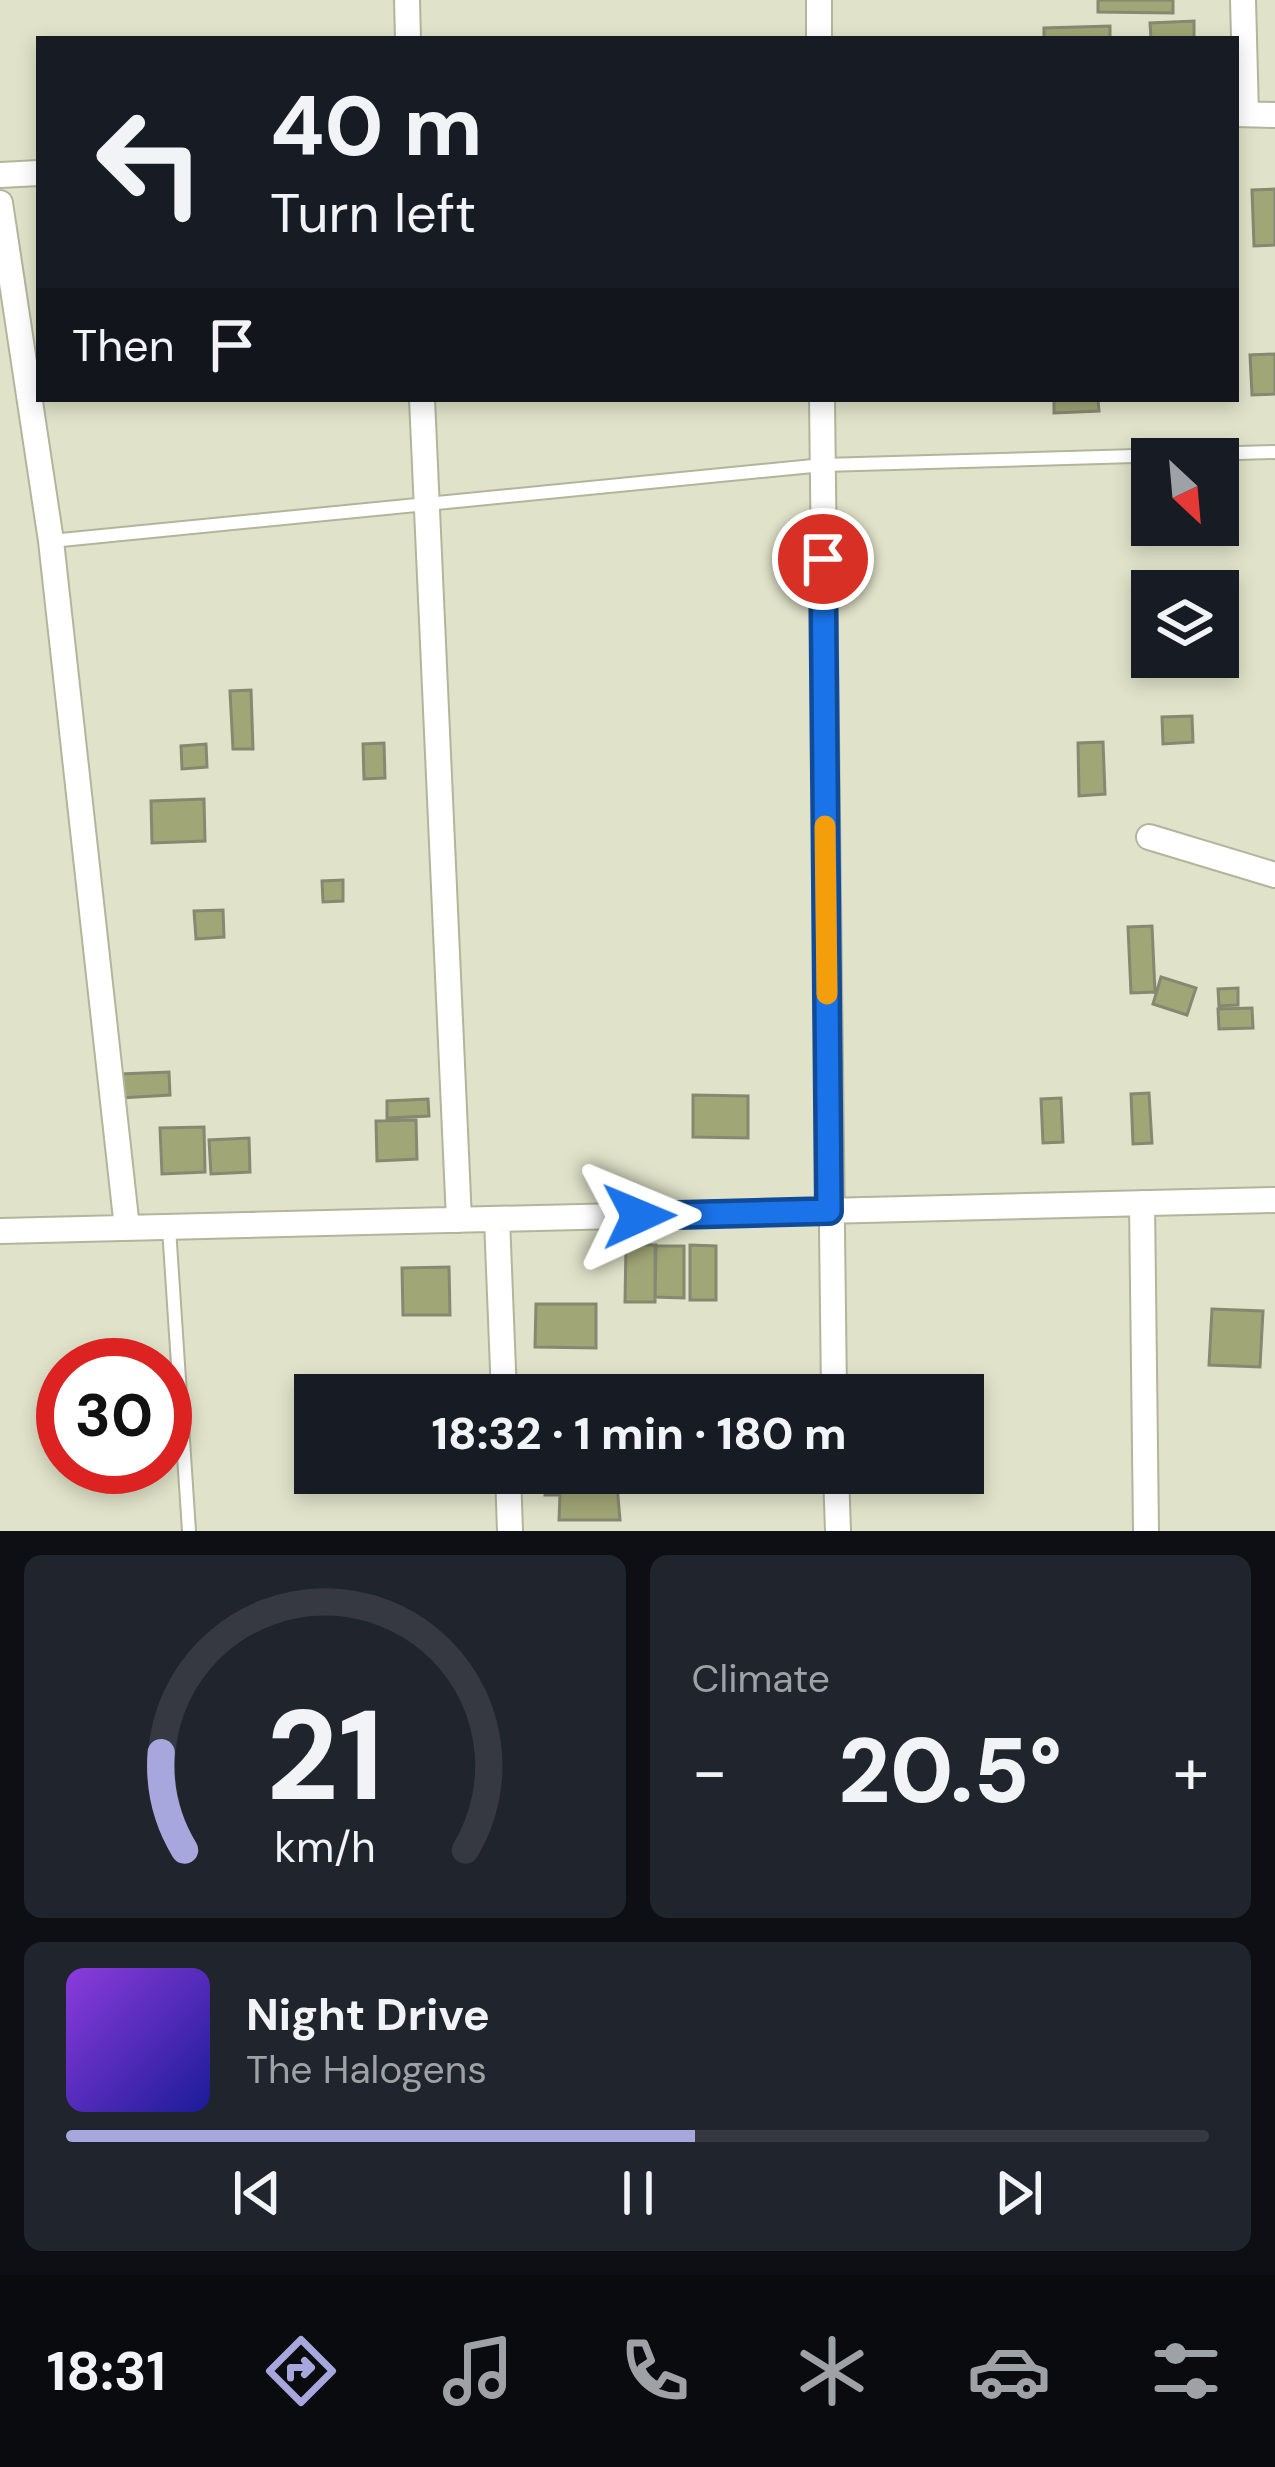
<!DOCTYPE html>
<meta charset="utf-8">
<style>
:root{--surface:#171b24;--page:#20242c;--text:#f1f3f6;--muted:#9ea1a6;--line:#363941;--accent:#a7a6dd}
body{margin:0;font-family:"DM Sans",sans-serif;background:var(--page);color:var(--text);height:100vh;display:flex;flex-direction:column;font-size:45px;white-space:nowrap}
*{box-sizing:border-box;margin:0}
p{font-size:39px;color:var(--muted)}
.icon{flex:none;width:66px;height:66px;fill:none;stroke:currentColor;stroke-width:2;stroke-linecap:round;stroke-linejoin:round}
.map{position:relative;height:1531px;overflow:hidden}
.side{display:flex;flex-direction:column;gap:24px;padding:24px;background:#0d0f14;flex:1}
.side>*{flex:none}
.banner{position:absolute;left:36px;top:36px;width:1203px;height:366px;border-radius:0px;box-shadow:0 6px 18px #0003;background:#171b24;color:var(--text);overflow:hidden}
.needle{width:78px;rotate:154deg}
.controls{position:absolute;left:1131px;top:438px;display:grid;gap:24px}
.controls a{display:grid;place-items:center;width:108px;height:108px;border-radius:0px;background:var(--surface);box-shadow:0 6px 18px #0003;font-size:60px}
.speed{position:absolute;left:36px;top:1338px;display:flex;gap:24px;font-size:60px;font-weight:700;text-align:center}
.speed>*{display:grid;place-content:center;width:156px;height:156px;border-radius:50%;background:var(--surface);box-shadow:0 6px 18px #0003;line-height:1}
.speed .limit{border:18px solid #d22;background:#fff;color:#111}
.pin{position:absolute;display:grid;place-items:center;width:102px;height:102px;color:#fff;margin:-51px;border:6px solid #fff;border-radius:50%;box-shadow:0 3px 12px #0007}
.me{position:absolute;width:132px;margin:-66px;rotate:89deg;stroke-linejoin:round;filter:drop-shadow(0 0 9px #0008)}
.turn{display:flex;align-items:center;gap:42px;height:252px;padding:0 36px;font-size:54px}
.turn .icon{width:156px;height:156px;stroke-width:2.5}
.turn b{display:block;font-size:84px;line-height:102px}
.then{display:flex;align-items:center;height:114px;padding:0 36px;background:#0003;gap:24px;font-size:45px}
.big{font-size:90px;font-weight:800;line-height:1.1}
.side .widget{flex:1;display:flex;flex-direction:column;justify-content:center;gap:18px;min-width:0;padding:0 42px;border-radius:18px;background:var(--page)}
.side .dial{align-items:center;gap:0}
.dial svg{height:312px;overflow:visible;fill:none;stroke:var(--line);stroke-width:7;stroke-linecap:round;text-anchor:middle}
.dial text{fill:var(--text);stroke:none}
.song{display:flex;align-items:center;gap:36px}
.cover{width:144px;height:144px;border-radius:18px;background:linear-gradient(135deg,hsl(270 70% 55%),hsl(240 70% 35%))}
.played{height:12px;border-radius:6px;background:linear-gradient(90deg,var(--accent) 55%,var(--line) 55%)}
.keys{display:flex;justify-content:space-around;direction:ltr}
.heat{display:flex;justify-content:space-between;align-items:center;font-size:66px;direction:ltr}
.side .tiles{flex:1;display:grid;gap:24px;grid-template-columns:1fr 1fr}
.widget:last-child{grid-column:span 2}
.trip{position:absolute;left:294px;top:1374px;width:690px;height:120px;border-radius:0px;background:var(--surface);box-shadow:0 6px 18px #0003;font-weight:800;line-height:120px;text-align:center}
.tab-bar{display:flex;height:192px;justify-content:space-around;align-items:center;background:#090b0e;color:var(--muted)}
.tab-bar .icon{width:84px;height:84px}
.tab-bar .current{color:var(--accent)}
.tab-bar b{font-size:54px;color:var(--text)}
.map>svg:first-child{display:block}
.building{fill:#a1a676;stroke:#868971;stroke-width:3}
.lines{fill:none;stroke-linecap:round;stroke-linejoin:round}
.lane-casing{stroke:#b2b59b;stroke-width:16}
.street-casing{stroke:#b2b59b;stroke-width:28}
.lane{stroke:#fff;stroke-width:12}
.street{stroke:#fff;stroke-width:24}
.route-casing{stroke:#114b97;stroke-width:30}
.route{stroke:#1a73e8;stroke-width:21}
.slow{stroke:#f59e0b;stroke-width:21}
</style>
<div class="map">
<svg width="1275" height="1531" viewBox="0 0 1275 1531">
<rect width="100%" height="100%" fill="#e0e3c9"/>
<path class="building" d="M1098 0H1173V13L1098 12Z
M1194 21V39H1151L1150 23Z
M1110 26V39H1044V28Z
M1275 189V245L1254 246 1252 190Z
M1275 354V394L1252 395 1250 355Z
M1054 399H1098L1099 411 1054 413Z
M251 690 253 749H233L230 691Z
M1192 716 1193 742 1163 744 1162 717Z
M1103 742 1105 794 1079 796 1078 743Z
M384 743 385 778 364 779 363 744Z
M206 744 207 767 182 769 181 746Z
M204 799 205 841 152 843 151 801Z
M343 880V901L323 902 322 881Z
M223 910 224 937 196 939 194 911Z
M1152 926 1155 992 1131 993 1128 927Z
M1161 977 1196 988 1187 1015 1153 1004Z
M1238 988V1005L1219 1006 1218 989Z
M1252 1008 1253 1028 1219 1029 1218 1009Z
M169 1072 170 1095 121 1098 120 1074Z
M1149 1093 1152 1143 1133 1144 1131 1094Z
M693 1095 748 1096V1138L693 1137Z
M1061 1098 1063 1142 1043 1143 1041 1099Z
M428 1099 429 1116 387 1118V1101Z
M416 1120 417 1159 377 1161 376 1121Z
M204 1127 205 1172 162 1174 160 1128Z
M249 1138 250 1172 211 1174 209 1140Z
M626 1245H656L655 1302H625Z
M690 1245 716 1246V1300H690Z
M655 1246H684V1298L655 1297Z
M449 1267 450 1315H403L402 1268Z
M536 1304H596V1348L535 1347Z
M1212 1309 1263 1311 1260 1367 1209 1365Z
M956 1386 980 1387 979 1411 963 1410V1395H955Z
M545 1473H616L620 1520H559L560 1495H545Z"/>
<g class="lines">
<g class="lane-casing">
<path id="lane" d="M51 541 823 465 1275 452
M169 1228 189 1531"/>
</g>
<g class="street-casing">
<path id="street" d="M407 0 408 39
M819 0V39
M1243 0 1246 114
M1236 114 1275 115
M0 175 39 173
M0 203 51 541 127 1228
M422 399 459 1220
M822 399 834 1395
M1149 837 1275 875
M1142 1203 1146 1531
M497 1219 504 1395
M0 1231 1275 1200
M508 1473 510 1531
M836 1473 838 1531"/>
</g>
<use href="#lane" class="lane"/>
<use href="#street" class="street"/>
</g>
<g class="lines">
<g class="route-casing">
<path id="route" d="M639 1216 829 1211 823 559"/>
</g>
<use href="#route" class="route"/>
<path class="slow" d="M825 826 827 994"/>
</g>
</svg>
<div class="controls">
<a><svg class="needle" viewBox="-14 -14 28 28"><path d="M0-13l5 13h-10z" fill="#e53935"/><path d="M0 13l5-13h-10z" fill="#9ea1a6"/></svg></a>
<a><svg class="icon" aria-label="layers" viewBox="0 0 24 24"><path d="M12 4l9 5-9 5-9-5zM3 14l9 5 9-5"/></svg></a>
</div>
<div class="speed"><div class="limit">30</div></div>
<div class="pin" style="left:823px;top:559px;background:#d93025"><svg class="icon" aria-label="arrive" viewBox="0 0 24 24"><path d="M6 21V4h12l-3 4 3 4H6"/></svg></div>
<svg class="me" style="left:639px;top:1216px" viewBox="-20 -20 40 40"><path d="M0-17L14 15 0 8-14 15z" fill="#1a73e8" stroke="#fff" stroke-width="4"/></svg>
<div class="trip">18:32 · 1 min · 180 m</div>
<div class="banner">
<div class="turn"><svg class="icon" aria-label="left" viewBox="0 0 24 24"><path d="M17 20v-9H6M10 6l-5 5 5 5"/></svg><div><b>40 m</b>Turn left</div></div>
<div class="then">Then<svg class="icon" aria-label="arrive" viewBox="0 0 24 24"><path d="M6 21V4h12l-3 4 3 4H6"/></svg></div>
</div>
</div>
<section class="side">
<div class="tiles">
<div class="widget dial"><svg viewBox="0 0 100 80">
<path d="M14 69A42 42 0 1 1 86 69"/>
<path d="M14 69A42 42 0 0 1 8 44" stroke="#a7a6dd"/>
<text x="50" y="56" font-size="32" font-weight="700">21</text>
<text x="50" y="72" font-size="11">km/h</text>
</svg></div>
<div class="widget"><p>Climate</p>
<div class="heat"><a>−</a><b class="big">20.5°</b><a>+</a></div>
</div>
<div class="widget">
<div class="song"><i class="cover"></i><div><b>Night Drive</b><p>The Halogens</p></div></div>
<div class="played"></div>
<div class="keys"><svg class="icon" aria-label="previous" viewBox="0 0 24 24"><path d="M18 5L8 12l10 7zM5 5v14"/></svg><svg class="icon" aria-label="pause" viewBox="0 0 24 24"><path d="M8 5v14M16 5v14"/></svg><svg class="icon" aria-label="next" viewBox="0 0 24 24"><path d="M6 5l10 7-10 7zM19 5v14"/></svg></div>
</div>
</div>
</section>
<nav class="tab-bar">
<b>18:31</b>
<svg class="icon current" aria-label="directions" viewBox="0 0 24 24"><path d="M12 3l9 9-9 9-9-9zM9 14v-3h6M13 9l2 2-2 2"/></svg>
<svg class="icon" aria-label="music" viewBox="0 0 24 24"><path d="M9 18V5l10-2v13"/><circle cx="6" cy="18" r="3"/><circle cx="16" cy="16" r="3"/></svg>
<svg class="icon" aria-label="phone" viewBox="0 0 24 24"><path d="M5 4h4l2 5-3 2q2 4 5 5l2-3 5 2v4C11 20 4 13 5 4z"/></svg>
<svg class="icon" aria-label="climate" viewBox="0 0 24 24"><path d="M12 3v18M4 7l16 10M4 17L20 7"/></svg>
<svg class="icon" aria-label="car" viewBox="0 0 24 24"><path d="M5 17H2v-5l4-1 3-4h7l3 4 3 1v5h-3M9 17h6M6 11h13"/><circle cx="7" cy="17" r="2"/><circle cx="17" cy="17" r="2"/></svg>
<svg class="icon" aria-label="filters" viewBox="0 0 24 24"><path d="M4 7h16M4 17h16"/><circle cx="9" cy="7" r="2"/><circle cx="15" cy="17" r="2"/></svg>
</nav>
